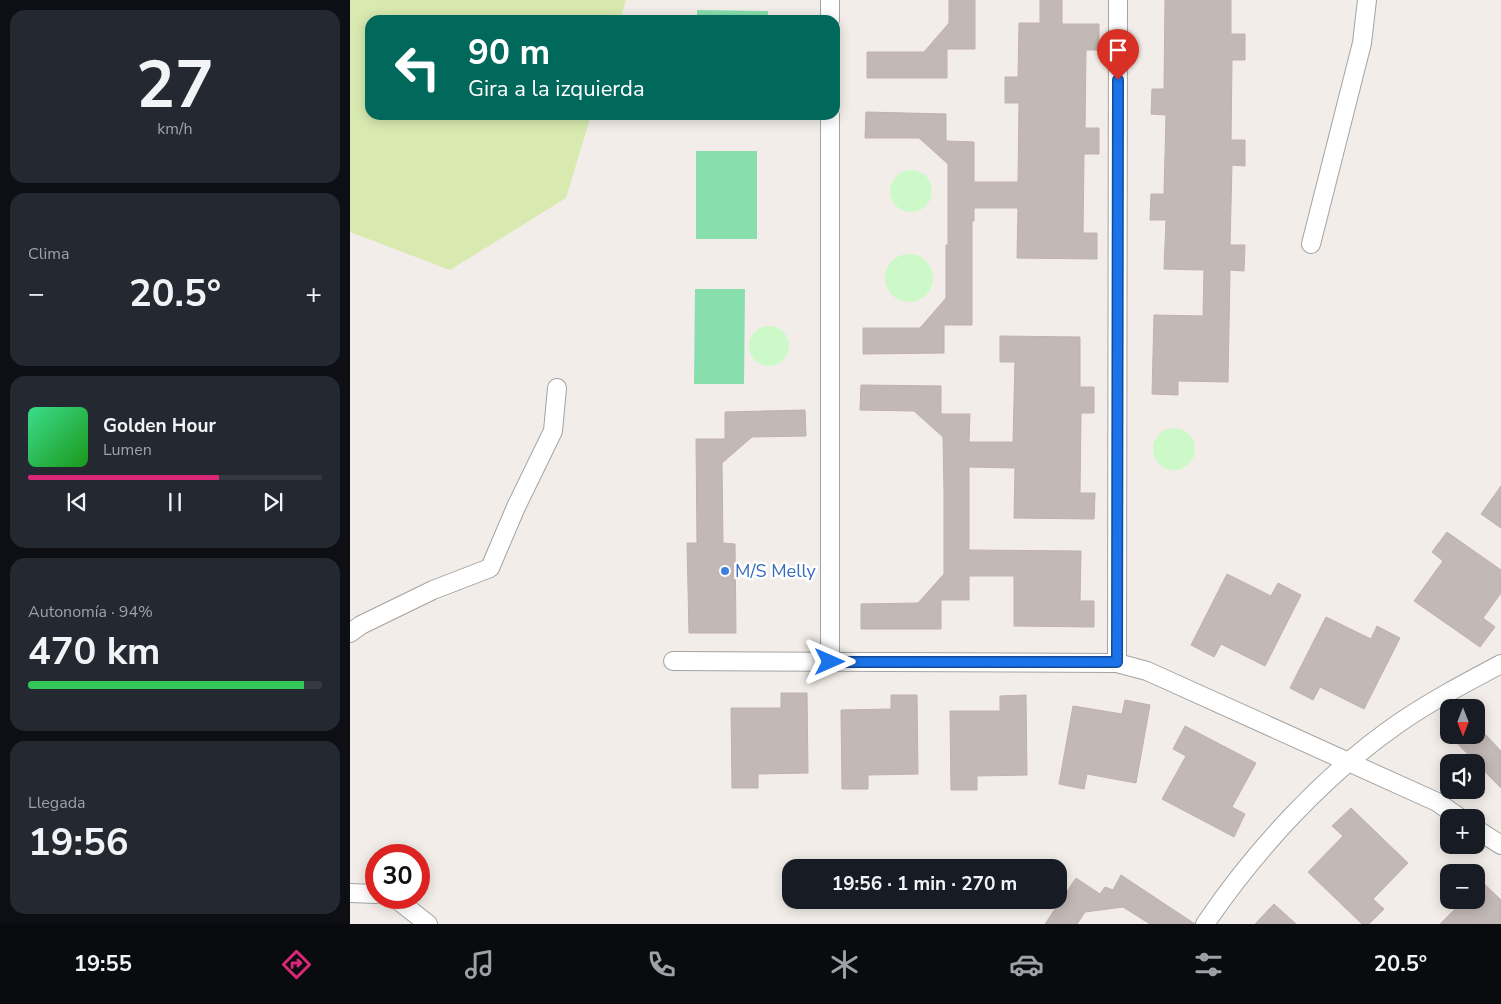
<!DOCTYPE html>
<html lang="es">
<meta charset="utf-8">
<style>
:root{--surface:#171b24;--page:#242831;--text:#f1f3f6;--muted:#9ea1a6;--line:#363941;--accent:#db2777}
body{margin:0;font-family:"Nunito Sans",sans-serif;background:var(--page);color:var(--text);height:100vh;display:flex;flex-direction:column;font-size:19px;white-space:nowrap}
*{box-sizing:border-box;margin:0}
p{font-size:16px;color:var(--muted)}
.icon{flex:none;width:28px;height:28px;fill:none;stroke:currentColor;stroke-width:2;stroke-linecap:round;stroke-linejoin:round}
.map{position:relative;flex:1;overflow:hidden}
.panel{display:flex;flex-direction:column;gap:10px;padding:10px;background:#0d0f14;width:350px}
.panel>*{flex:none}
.banner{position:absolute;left:15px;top:15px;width:475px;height:105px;border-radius:15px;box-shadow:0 2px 12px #0003;background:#00695c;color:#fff;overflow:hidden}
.needle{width:32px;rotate:180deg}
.buttons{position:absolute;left:1090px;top:699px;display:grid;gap:10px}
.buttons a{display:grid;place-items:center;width:45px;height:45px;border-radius:10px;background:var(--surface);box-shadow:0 2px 12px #0003;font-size:25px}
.speed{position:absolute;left:15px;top:844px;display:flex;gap:10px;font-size:25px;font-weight:700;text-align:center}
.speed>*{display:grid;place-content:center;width:65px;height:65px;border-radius:50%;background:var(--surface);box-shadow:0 2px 12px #0003;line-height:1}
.speed .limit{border:8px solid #d22;background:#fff;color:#111}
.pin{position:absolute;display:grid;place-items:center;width:42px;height:42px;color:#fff;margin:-51px -21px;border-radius:50% 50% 50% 0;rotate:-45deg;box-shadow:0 0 5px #0007}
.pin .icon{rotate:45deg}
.me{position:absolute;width:55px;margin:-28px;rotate:90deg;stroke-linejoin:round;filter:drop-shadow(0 0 4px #0008)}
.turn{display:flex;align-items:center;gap:18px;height:105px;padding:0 20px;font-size:22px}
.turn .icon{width:65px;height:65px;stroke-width:2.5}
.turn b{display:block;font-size:35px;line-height:42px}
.big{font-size:38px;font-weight:700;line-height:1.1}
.panel .widget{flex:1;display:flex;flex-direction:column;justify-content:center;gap:8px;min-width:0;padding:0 18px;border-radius:15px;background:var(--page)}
.panel .dial{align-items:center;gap:0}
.dial b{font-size:65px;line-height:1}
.song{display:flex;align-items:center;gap:15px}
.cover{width:60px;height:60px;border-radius:8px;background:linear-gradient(135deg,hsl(150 70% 55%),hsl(120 70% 35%))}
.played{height:5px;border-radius:2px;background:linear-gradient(90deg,var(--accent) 65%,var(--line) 65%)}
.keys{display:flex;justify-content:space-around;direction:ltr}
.heat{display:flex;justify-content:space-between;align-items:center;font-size:28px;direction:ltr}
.charge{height:8px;border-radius:4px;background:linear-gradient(90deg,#34c759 94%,var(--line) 0)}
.trip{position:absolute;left:432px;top:859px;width:285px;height:50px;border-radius:15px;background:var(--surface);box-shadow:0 2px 12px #0003;font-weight:700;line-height:50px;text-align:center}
.tab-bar{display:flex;height:80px;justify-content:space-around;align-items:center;background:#090b0e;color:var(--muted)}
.tab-bar .icon{width:35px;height:35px}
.tab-bar .active{color:var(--accent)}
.tab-bar b{font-size:22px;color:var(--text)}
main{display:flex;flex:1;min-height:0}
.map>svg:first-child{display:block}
.grass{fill:#d8eab0}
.park{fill:#cdf9c8}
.pitch{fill:#88dfad}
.building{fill:#c2b8b5;stroke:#c3b1ab}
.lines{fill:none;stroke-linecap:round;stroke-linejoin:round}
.street-casing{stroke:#a3a3a3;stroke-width:20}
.street{stroke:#fff;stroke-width:18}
.route-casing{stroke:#114b97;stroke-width:12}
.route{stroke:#1a73e8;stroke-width:9}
.shop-dot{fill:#3f7fe0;stroke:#fff;stroke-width:2}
.labels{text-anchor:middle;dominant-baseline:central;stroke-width:5;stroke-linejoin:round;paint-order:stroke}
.shop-label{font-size:18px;fill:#366cbe;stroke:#fff;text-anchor:start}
</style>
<main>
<section class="panel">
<div class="widget dial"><b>27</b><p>km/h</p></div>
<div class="widget"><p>Clima</p>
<div class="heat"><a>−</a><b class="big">20.5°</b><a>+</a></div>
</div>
<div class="widget">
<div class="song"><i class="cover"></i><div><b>Golden Hour</b><p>Lumen</p></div></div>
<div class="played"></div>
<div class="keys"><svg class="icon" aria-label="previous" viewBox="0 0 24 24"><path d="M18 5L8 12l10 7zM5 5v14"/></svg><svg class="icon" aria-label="pause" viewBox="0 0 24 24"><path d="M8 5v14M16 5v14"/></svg><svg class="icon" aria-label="next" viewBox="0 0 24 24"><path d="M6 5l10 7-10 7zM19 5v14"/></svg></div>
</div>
<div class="widget"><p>Autonomía · 94%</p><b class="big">470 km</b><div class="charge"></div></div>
<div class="widget"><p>Llegada</p><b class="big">19:56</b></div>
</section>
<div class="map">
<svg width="1151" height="924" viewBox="0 0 1151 924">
<rect width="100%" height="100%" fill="#f2ede8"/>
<path class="grass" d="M0 0H276L270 20H20V115H241L216 198 100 270 0 232Z"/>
<path class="park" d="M540 191a21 21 0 1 1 42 0a21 21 0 1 1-42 0Z
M535 278a24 24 0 1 1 48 0a24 24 0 1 1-48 0Z
M399 346a20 20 0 1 1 40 0a20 20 0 1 1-40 0Z
M803 449a21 21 0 1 1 42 0a21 21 0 1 1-42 0Z"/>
<path class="pitch" d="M347 10 418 11V20H347Z
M346 151H407V239H346Z
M345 289H395L394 384H344Z"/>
<path class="building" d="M599 0H625V49H597V78H517V52H574L599 23Z
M690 0H712V24H749V50H736L735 128H749V154H734L733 233H747V259L667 258 668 208H624V221H622V325H594V353L513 354V328H570L596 298V245H598V164L569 138H515L516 112 596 114V141L624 142V182H668L669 103H655V77H668L669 23H690Z
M815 0H881V34H895V60H882L881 140H895V166L882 165 880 245H895L894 271 880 270 878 382 828 381V395L802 394 804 315 853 316 854 270 814 269 816 220H800L801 194H814L816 115 801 114 802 89H814Z
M650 336 730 337V387H744V413H731L730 493H745L744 519 664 518 665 468 619 467V550L731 551 730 601H744V627L664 626V576H619V600H591V629H511V604L568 603 594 574V493L593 437 564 411 510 410 511 385 591 386V414H620L619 442H663L665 362H650Z
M455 410 456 436 402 437 372 463 373 543 385 544 386 633H339L337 543H347L346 439H375V412Z
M1151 486V528L1131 514Z
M1097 532 1151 570V593L1133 618 1145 627 1130 647 1064 601 1093 561 1082 552Z
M877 574 921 596 928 583 951 595 915 666 871 644 864 657 841 645Z
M976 617 1021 639 1027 626 1050 638 1014 709 970 687 963 700 940 688Z
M431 693H457L458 773 408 774V788H382L381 708H431Z
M541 695H567L568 774 518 775V789H492L491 710 541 709Z
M676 695 677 775 627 776V790H601L600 711H650V696Z
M775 700 800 705 786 783 737 774 734 789 709 784 723 706 772 714Z
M835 726 906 763 882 807 895 814 884 837 812 799 836 756 823 749Z
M1099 735H1136L1151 751V788Z
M1001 808 1058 863 1023 899 1034 909 1019 924H1012L958 872 993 836 982 826Z
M771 875 845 924H800L773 907 735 912 727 924H695L726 878 750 894 755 887 763 890Z
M1126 876 1151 900V924H1090L1114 900H1126Z
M924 904 946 924H905Z"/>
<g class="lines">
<g class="street-casing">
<path id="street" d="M480 20V0
M961 244 1012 43 1017 0
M0 633 11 625 83 590 140 568 166 507 203 431 207 388
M323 661 767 663 797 671 1087 802 1110 818
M480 662V115
M767 663 768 0
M1126 829 1151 845
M0 893 26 894
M45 898 78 924
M855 924C906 849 974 775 1049 723 1081 701 1117 682 1151 664"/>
</g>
<use href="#street" class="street"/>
</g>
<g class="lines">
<g class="route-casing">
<path id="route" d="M480 662H767L768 80"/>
</g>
<use href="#route" class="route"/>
</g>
<circle class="shop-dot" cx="375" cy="571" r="5"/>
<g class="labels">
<g class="shop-label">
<text x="385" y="571">M/S Melly</text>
</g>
</g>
</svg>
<div class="buttons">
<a><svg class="needle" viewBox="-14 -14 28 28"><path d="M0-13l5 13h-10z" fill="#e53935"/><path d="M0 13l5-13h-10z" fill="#9ea1a6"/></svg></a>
<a><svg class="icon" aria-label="sound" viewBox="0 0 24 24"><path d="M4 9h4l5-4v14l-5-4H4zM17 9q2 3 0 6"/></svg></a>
<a>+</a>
<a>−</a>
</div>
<div class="speed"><div class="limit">30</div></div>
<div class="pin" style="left:768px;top:80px;background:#d93025"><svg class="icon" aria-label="arrive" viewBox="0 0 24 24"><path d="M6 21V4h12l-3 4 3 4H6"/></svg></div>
<svg class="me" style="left:480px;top:662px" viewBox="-20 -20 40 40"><path d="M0-17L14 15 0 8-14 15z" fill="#1a73e8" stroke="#fff" stroke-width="4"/></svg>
<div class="trip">19:56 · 1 min · 270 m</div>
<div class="banner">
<div class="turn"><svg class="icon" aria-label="left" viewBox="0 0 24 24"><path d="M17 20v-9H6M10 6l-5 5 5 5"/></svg><div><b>90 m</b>Gira a la izquierda</div></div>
</div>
</div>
</main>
<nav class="tab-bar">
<b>19:55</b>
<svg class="icon active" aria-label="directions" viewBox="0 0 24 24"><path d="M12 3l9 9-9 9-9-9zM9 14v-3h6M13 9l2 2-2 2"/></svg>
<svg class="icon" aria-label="music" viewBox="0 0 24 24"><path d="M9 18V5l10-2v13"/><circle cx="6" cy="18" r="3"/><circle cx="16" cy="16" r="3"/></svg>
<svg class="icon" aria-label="phone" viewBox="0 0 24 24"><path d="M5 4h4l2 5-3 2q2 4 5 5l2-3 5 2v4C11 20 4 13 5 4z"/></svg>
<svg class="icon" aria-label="climate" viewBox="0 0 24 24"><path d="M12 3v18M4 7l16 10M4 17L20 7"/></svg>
<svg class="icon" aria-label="car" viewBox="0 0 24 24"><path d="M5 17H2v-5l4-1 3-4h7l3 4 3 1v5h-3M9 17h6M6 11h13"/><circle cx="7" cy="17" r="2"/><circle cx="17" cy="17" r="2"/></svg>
<svg class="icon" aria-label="filters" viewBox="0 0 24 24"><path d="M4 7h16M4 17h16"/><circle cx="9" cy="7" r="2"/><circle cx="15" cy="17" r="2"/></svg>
<b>20.5°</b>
</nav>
